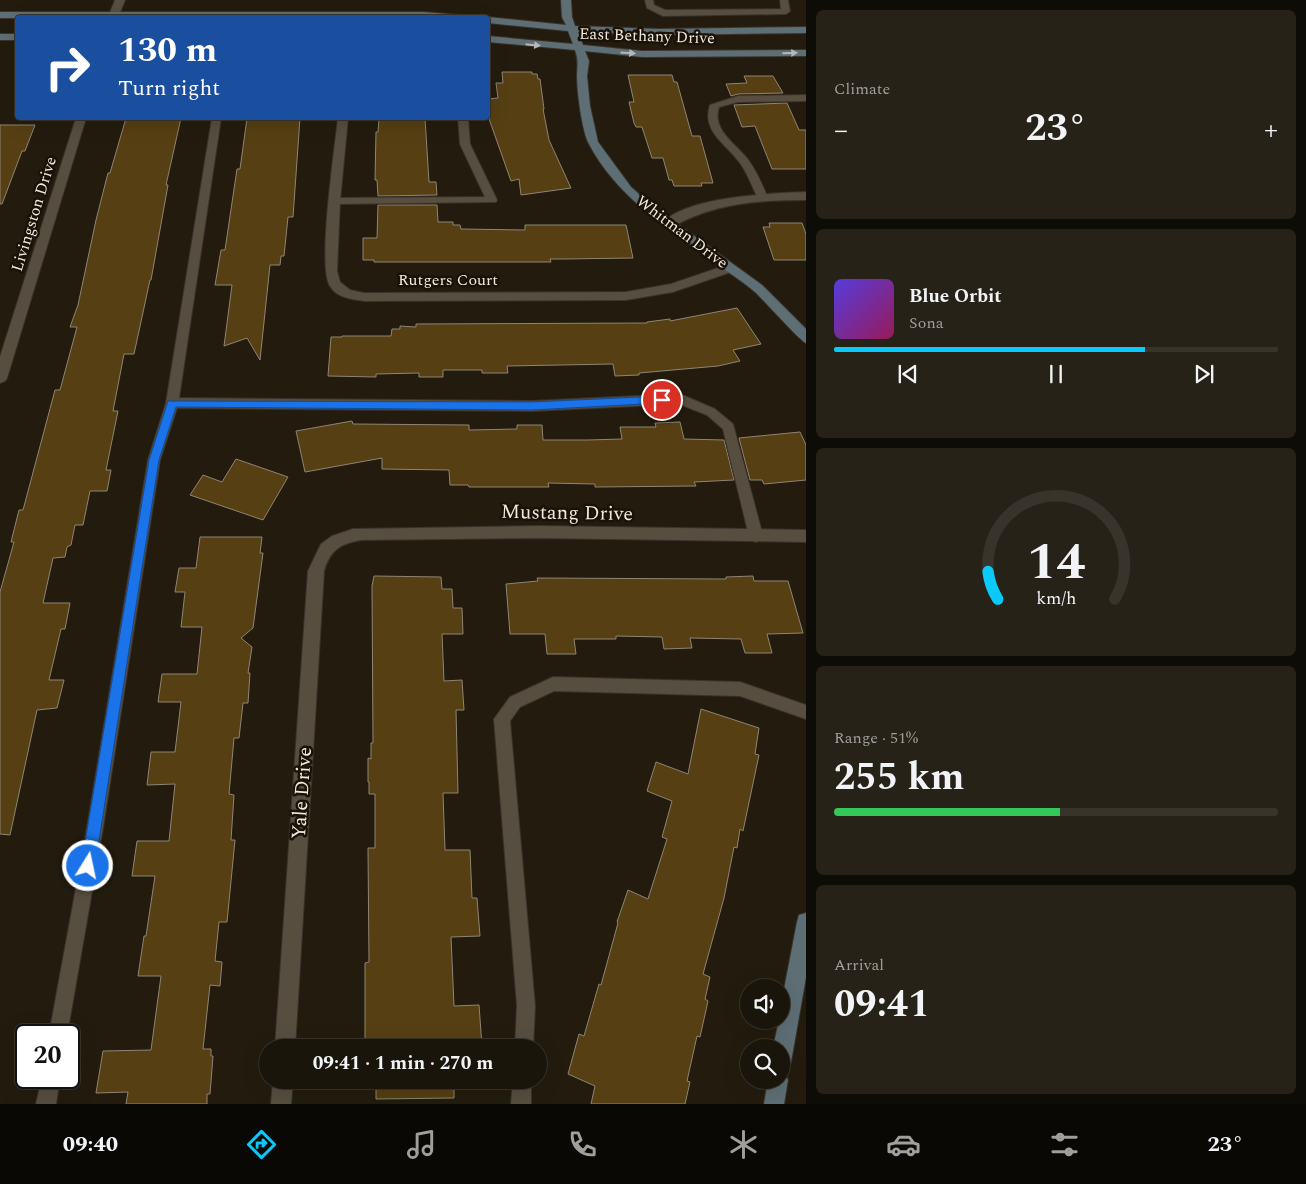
<!DOCTYPE html>
<meta charset="utf-8">
<style>
:root{--surface:#1a150a;--page:#272218;--text:#f1f3f6;--muted:#9f9f9c;--line:#38342b;--accent:#09cafa}
body{margin:0;font-family:Spectral,serif;background:var(--page);color:var(--text);height:100vh;display:flex;flex-direction:column;font-size:19px;white-space:nowrap}
*{box-sizing:border-box;margin:0}
p{font-size:16px;color:var(--muted)}
.icon{flex:none;width:28px;height:28px;fill:none;stroke:currentColor;stroke-width:2;stroke-linecap:round;stroke-linejoin:round}
.map{position:relative;flex:1;overflow:hidden}
.side{display:flex;flex-direction:column;gap:10px;padding:10px;background:#0e0c06;width:500px}
.side>*{flex:none}
.guide{position:absolute;left:15px;top:15px;width:475px;height:105px;border-radius:5px;box-shadow:0 5px 20px #0002,0 0 0 1px var(--line);background:#1a4fa0;color:#fff;overflow:hidden}
.controls{position:absolute;left:740px;top:979px;display:grid;gap:10px}
.controls a{display:grid;place-items:center;width:50px;height:50px;border-radius:50%;background:var(--surface);box-shadow:0 5px 20px #0002,0 0 0 1px var(--line);font-size:25px}
.speed{position:absolute;left:15px;top:1024px;display:flex;gap:10px;font-size:25px;font-weight:700;text-align:center}
.speed>*{display:grid;place-content:center;width:65px;height:65px;border-radius:50%;background:var(--surface);box-shadow:0 5px 20px #0002,0 0 0 1px var(--line);line-height:1}
.speed .limit{border:2px solid #111;border-radius:8px;background:#fff;color:#111}
.pin{position:absolute;display:grid;place-items:center;width:42px;height:42px;color:#fff;margin:-21px;border:2px solid #fff;border-radius:50%;box-shadow:0 1px 5px #0007}
.me{position:absolute;width:55px;margin:-28px;rotate:10deg;stroke-linejoin:round;filter:drop-shadow(0 0 4px #0008)}
.turn{display:flex;align-items:center;gap:18px;height:105px;padding:0 20px;font-size:22px}
.turn .icon{width:65px;height:65px;stroke-width:2.5}
.turn b{display:block;font-size:35px;line-height:42px}
.big{font-size:38px;font-weight:700;line-height:1.1}
.side .card{flex:1;display:flex;flex-direction:column;justify-content:center;gap:8px;min-width:0;padding:0 18px;border-radius:8px;background:var(--page)}
.side .dial{align-items:center;gap:0}
.dial svg{height:130px;overflow:visible;fill:none;stroke:var(--line);stroke-width:7;stroke-linecap:round;text-anchor:middle}
.dial text{fill:var(--text);stroke:none}
.song{display:flex;align-items:center;gap:15px}
.cover{width:60px;height:60px;border-radius:8px;background:linear-gradient(135deg,hsl(250 70% 55%),hsl(330 70% 35%))}
.played{height:5px;border-radius:2px;background:linear-gradient(90deg,var(--accent) 70%,var(--line) 70%)}
.keys{display:flex;justify-content:space-around;direction:ltr}
.heat{display:flex;justify-content:space-between;align-items:center;font-size:28px;direction:ltr}
.charge{height:8px;border-radius:4px;background:linear-gradient(90deg,#34c759 51%,var(--line) 0)}
.trip{position:absolute;left:259px;top:1039px;width:288px;height:50px;border-radius:25px;background:var(--surface);box-shadow:0 5px 20px #0002,0 0 0 1px var(--line);font-weight:700;line-height:50px;text-align:center}
.menu{display:flex;height:80px;justify-content:space-around;align-items:center;background:#0a0804;color:var(--muted)}
.menu .icon{width:35px;height:35px}
.menu .on{color:var(--accent)}
.menu b{font-size:22px;color:var(--text)}
main{display:flex;flex:1;min-height:0}
.map>svg:first-child{display:block}
.building{fill:#563f13;stroke:#8e8574}
.lines{fill:none;stroke-linecap:round;stroke-linejoin:round}
.lane-casing{stroke:#3a332d;stroke-width:2}
.street-casing{stroke:#3a332d;stroke-width:2}
.secondary-casing{stroke:#3a332d;stroke-width:2}
.lane{fill:#574e3f;fill-rule:evenodd}
.street{fill:#574e3f;fill-rule:evenodd}
.secondary{fill:#5d6f75;fill-rule:evenodd}
.oneway{fill:#b5b8b5}
.route{fill:#1a73e8;stroke:#114b97}
.labels{text-anchor:middle;dominant-baseline:central;stroke-width:5;stroke-linejoin:round;paint-order:stroke}
.far-street-label{font-size:16px;fill:#efe9e0;stroke:#1a1206}
.street-label{font-size:20px;fill:#efe9e0;stroke:#1a1206}
</style>
<main>
<div class="map">
<svg width="806" height="1104" viewBox="0 0 806 1104">
<rect width="100%" height="100%" fill="#231c0e"/>
<path class="building" d="M502 72H532V74H537L538 79H540L544 109H543L549 140 571 188 521 195 519 179 511 181 488 116V99L498 98 496 83H503Z
M628 75H672L674 82H677L692 136H700L713 183H701L702 186H674L672 180H669L663 158H652L642 127H636L634 123 629 102H634Z
M744 76H773L783 93 738 94 731 96 726 84 747 83Z
M787 103 799 130H806V169H772L755 126 742 127 734 105Z
M126 118H181L166 185H168L151 280H150L134 354H124L113 411H118L106 470H111L107 491H90L83 525H75L71 545 67 547 65 557 53 558 43 603H70L65 629H61L49 680H64L57 708 37 710 10 835 0 834V592L14 542H11L19 510H23L55 390H60L77 327H70L78 305 96 220 108 173H110Z
M247 118H300L293 217H288L284 256H281L280 265H270L260 360 247 338 224 346 232 285H215L221 250H225L237 169H240Z
M379 118H425L429 182H436L437 195 378 196 377 180H375L376 132H378Z
M0 125H35L25 151H22L2 204H0Z
M378 205H437L438 222H453V225H460L461 229 525 230V225H626L633 258 564 259H550L551 262H374V260H363V238H377Z
M769 223H802L806 234V260H774L763 227H770Z
M737 308 761 344 733 350 740 361 718 366 639 373V375L615 376 613 364 507 366 508 373H482V370H443V377H419V373L376 374V377L328 376 331 337H342V336H391L392 329H400V326L416 327V324L647 323V322L670 319V321Z
M352 421 353 424 469 425V430L517 429V425H542L543 440H588L622 439 620 427H656L655 423 680 422 684 439 724 440 734 480 694 482 696 486 595 487V484L548 483 549 487H469L468 485H450L449 470 382 469V458L305 472 296 431Z
M800 432 806 445V480L764 484 762 480H750L739 438Z
M236 459 288 477 263 520 190 495 203 475 222 482Z
M200 537H262L260 553H263L253 628 241 638 252 647 248 673H250L248 703H243L239 738H234L229 794 234 795 231 840H235L227 922H219L215 961 222 962 220 986 210 985 203 1049H211V1056H213L210 1094H207V1104H126L128 1092 96 1093 103 1051 151 1050 161 976H138L144 936H146L155 876H132L137 841H169L175 784 147 785 151 752H175L181 702H158L162 674H197L202 627H181L185 592H175L179 568H196Z
M374 576 441 577 442 589H452L453 608H462L463 634H442L444 681 462 680 464 710H456L458 793H443L445 850H470L472 898H477L480 936 451 937 454 1006 479 1005 482 1046 365 1047V963L369 962 368 848H375V794H369V782H368V758L371 759V743H373L372 586Z
M753 576 754 581H788L803 633 767 634 772 653H745L741 639 690 638 692 648 664 649 662 637 616 636V639H574L576 654H547L545 634H510L506 584 538 581 537 578 726 579V577Z
M701 709 759 728 755 754 759 755 743 831 740 829 737 848 734 847 724 898 703 974 710 977 705 999 708 1001 700 1037 697 1036 687 1081 690 1082 685 1104H591L595 1086 568 1074 579 1034 584 1036 599 984 601 985 618 923 617 922 628 890 648 899 667 839 662 837 672 801 647 791 656 762 688 774Z
M376 1080H454V1098L376 1099Z"/>
<g class="lines">
<g class="lane-casing">
<path id="lane" d="M645 0H653L654 5 665 10 781 9 780 0H788L790 11 786 14 663 16 647 8Z
M806 95V101L738 102 719 107C711 131 737 144 749 161 757 172 762 184 767 196L766 198H758C752 187 748 174 740 163 727 144 701 132 710 105L738 96Z
M212 118H221L179 398 532 401 680 394 715 409 733 424 763 536 761 540 756 542 751 540 749 536 723 429 707 415 679 404 532 411 177 408 160 460 103 828 67 1035H49L87 828 148 460 166 403Z
M458 118H468L470 144 497 200 496 202 334 204 329 201 334 198 485 197 460 144Z
M553 677 740 682 806 705V719L740 696 554 691 520 707 510 721 535 1006 533 1048H515L517 1006 494 719 510 697Z
M42 1078H60L56 1104H36Z
M513 1080H531V1104H511Z"/>
</g>
<g class="street-casing">
<path id="street" d="M115 0H125L119 15 113 18 109 15Z
M76 118H86L7 378 5 381 0 383V357Z
M338 118H348L340 201 337 271 340 282 350 290 364 293 626 292 671 284 730 264 736 268 734 271 673 292 626 300 364 301C352 299 337 298 330 286 317 267 335 147 338 118Z
M806 192V200C759 200 714 203 672 227L668 228 662 224C683 197 773 193 806 192Z
M540 526 806 530V542L540 538 362 540C341 543 330 550 324 571L295 1048H275L308 571 321 544 332 536 353 529Z
M273 1080H293L291 1104H271Z"/>
</g>
<g class="secondary-casing">
<path id="secondary" d="M561 0H571L572 17 575 26 659 29 806 27V33L659 35 578 32 583 45 642 51 806 50V56L642 57 585 51 589 61 587 76 590 106 598 142 631 187 650 204 762 285 806 329V343C800 341 764 300 755 292 745 283 732 275 721 267 672 231 618 199 589 144 582 131 577 91 577 76 577 65 579 62 575 50L488 42V36L573 44 568 31 488 23V17L566 25 562 17Z
M0 12H423L461 15 465 18H0Z
M0 34H18V40H0Z
M806 913V977L791 1062 788 1069 782 1072 785 1073 788 1080 784 1104H764L768 1080H781V1048H773L779 1020H781V1005L797 922 799 915Z"/>
</g>
<use href="#lane" class="lane"/>
<use href="#street" class="street"/>
<use href="#secondary" class="secondary"/>
</g>
<defs><path id="oneway-solid" d="M-6-.8H1V-3.2L6.5 0L1 3.2V.8H-6Z" transform="scale(1.25)"/></defs>
<g class="oneway">
<use href="#oneway-solid" transform="translate(533 45) rotate(6)"/>
<use href="#oneway-solid" transform="translate(628 53) rotate(4)"/>
<use href="#oneway-solid" transform="translate(790 53) rotate(-1)"/>
</g>
<path class="route" d="M662 396 667 400 662 403 532 410 176 407 159 460 95 866 93 871 88 873 83 871 81 866 149 460 168 401 532 402Z"/>
<g class="labels">
<g class="far-street-label">
<text transform="translate(647 36) rotate(2)">East Bethany Drive</text>
<text transform="translate(34 214) rotate(-73)">Livingston Drive</text>
<text transform="translate(682 232) rotate(37)">Whitman Drive</text>
<text x="448" y="280">Rutgers Court</text>
</g>
<g class="street-label">
<text transform="translate(567 513) rotate(1)">Mustang Drive</text>
<text transform="translate(302 793) rotate(-86)">Yale Drive</text>
</g>
</g>
</svg>
<div class="controls">
<a><svg class="icon" aria-label="sound" viewBox="0 0 24 24"><path d="M4 9h4l5-4v14l-5-4H4zM17 9q2 3 0 6"/></svg></a>
<a><svg class="icon" aria-label="search" viewBox="0 0 24 24"><circle cx="10" cy="10" r="6"/><path d="M15 15l6 6"/></svg></a>
</div>
<div class="speed"><div class="limit">20</div></div>
<div class="pin" style="left:662px;top:400px;background:#d93025"><svg class="icon" aria-label="arrive" viewBox="0 0 24 24"><path d="M6 21V4h12l-3 4 3 4H6"/></svg></div>
<svg class="me" style="left:88px;top:866px" viewBox="-20 -20 40 40"><circle r="17" fill="#1a73e8" stroke="#fff" stroke-width="3"/><path d="M0-11L8 9 0 5-8 9z" fill="#fff"/></svg>
<div class="trip">09:41 · 1 min · 270 m</div>
<div class="guide">
<div class="turn"><svg class="icon" aria-label="right" viewBox="0 0 24 24"><path d="M7 20v-9h11M14 6l5 5-5 5"/></svg><div><b>130 m</b>Turn right</div></div>
</div>
</div>
<section class="side">
<div class="card"><p>Climate</p>
<div class="heat"><a>−</a><b class="big">23°</b><a>+</a></div>
</div>
<div class="card">
<div class="song"><i class="cover"></i><div><b>Blue Orbit</b><p>Sona</p></div></div>
<div class="played"></div>
<div class="keys"><svg class="icon" aria-label="previous" viewBox="0 0 24 24"><path d="M18 5L8 12l10 7zM5 5v14"/></svg><svg class="icon" aria-label="pause" viewBox="0 0 24 24"><path d="M8 5v14M16 5v14"/></svg><svg class="icon" aria-label="next" viewBox="0 0 24 24"><path d="M6 5l10 7-10 7zM19 5v14"/></svg></div>
</div>
<div class="card dial"><svg viewBox="0 0 100 80">
<path d="M14 69A42 42 0 1 1 86 69"/>
<path d="M14 69A42 42 0 0 1 8 52" stroke="#09cafa"/>
<text x="50" y="56" font-size="32" font-weight="700">14</text>
<text x="50" y="72" font-size="11">km/h</text>
</svg></div>
<div class="card"><p>Range · 51%</p><b class="big">255 km</b><div class="charge"></div></div>
<div class="card"><p>Arrival</p><b class="big">09:41</b></div>
</section>
</main>
<nav class="menu">
<b>09:40</b>
<svg class="icon on" aria-label="directions" viewBox="0 0 24 24"><path d="M12 3l9 9-9 9-9-9zM9 14v-3h6M13 9l2 2-2 2"/></svg>
<svg class="icon" aria-label="music" viewBox="0 0 24 24"><path d="M9 18V5l10-2v13"/><circle cx="6" cy="18" r="3"/><circle cx="16" cy="16" r="3"/></svg>
<svg class="icon" aria-label="phone" viewBox="0 0 24 24"><path d="M5 4h4l2 5-3 2q2 4 5 5l2-3 5 2v4C11 20 4 13 5 4z"/></svg>
<svg class="icon" aria-label="climate" viewBox="0 0 24 24"><path d="M12 3v18M4 7l16 10M4 17L20 7"/></svg>
<svg class="icon" aria-label="car" viewBox="0 0 24 24"><path d="M5 17H2v-5l4-1 3-4h7l3 4 3 1v5h-3M9 17h6M6 11h13"/><circle cx="7" cy="17" r="2"/><circle cx="17" cy="17" r="2"/></svg>
<svg class="icon" aria-label="filters" viewBox="0 0 24 24"><path d="M4 7h16M4 17h16"/><circle cx="9" cy="7" r="2"/><circle cx="15" cy="17" r="2"/></svg>
<b>23°</b>
</nav>
